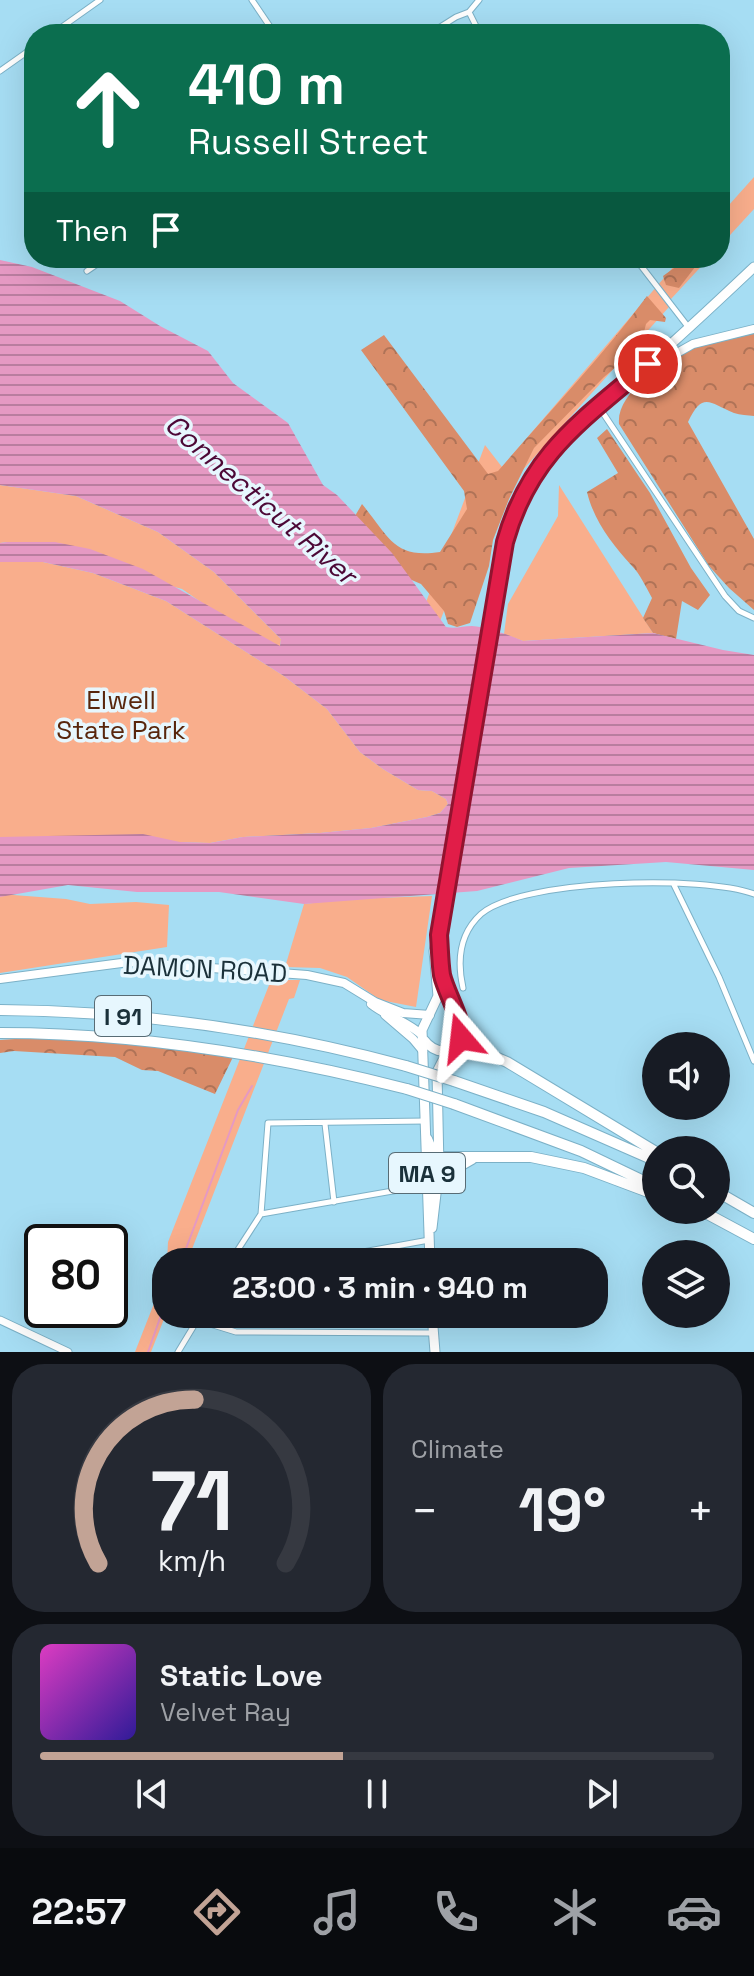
<!DOCTYPE html>
<meta charset="utf-8">
<style>
:root{--surface:#171b24;--page:#242831;--text:#f1f3f6;--muted:#9ea1a6;--line:#363941;--accent:#c2a395}
body{margin:0;font-family:"Space Grotesk",sans-serif;background:var(--page);color:var(--text);height:100vh;display:flex;flex-direction:column;font-size:30px;white-space:nowrap}
*{box-sizing:border-box;margin:0}
p{font-size:26px;color:var(--muted)}
.icon{flex:none;width:44px;height:44px;fill:none;stroke:currentColor;stroke-width:2;stroke-linecap:round;stroke-linejoin:round}
.map{position:relative;height:1352px;overflow:hidden}
.details{display:flex;flex-direction:column;gap:12px;padding:12px;background:#0d0f14;flex:1}
.details>*{flex:none}
.hud{position:absolute;left:24px;top:24px;width:706px;height:244px;border-radius:32px;box-shadow:0 8px 32px #0002;background:#0b6e4f;color:#fff;overflow:hidden}
.controls{position:absolute;left:642px;top:1032px;display:grid;gap:16px}
.controls a{display:grid;place-items:center;width:88px;height:88px;border-radius:50%;background:var(--surface);box-shadow:0 8px 32px #0002;font-size:40px}
.speed{position:absolute;left:24px;top:1224px;display:flex;gap:16px;font-size:40px;font-weight:700;text-align:center}
.speed>*{display:grid;place-content:center;width:104px;height:104px;border-radius:50%;background:var(--surface);box-shadow:0 8px 32px #0002;line-height:1}
.speed .limit{border:4px solid #111;border-radius:12px;background:#fff;color:#111}
.pin{position:absolute;display:grid;place-items:center;width:68px;height:68px;color:#fff;margin:-34px;border:4px solid #fff;border-radius:50%;box-shadow:0 2px 8px #0007}
.me{position:absolute;width:88px;margin:-44px;rotate:343deg;stroke-linejoin:round;filter:drop-shadow(0 0 6px #0008)}
.turn{display:flex;align-items:center;gap:28px;height:168px;padding:0 32px;font-size:36px}
.turn .icon{width:104px;height:104px;stroke-width:2.5}
.turn b{display:block;font-size:56px;line-height:68px}
.then{display:flex;align-items:center;height:76px;padding:0 32px;background:#0003;gap:16px;font-size:30px}
.big{font-size:60px;font-weight:700;line-height:1.1}
.details .widget{flex:1;display:flex;flex-direction:column;justify-content:center;gap:12px;min-width:0;padding:0 28px;border-radius:32px;background:var(--page)}
.details .dial{align-items:center;gap:0}
.dial svg{height:208px;overflow:visible;fill:none;stroke:var(--line);stroke-width:7;stroke-linecap:round;text-anchor:middle}
.dial text{fill:var(--text);stroke:none}
.song{display:flex;align-items:center;gap:24px}
.cover{width:96px;height:96px;border-radius:12px;background:linear-gradient(135deg,hsl(310 70% 55%),hsl(250 70% 35%))}
.played{height:8px;border-radius:4px;background:linear-gradient(90deg,var(--accent) 45%,var(--line) 45%)}
.keys{display:flex;justify-content:space-around;direction:ltr}
.heat{display:flex;justify-content:space-between;align-items:center;font-size:44px;direction:ltr}
.details .tiles{flex:1;display:grid;gap:12px;grid-template-columns:1fr 1fr}
.widget:last-child{grid-column:span 2}
.trip{position:absolute;left:152px;top:1248px;width:456px;height:80px;border-radius:32px;background:var(--surface);box-shadow:0 8px 32px #0002;font-weight:700;line-height:80px;text-align:center}
.dock{display:flex;height:128px;justify-content:space-around;align-items:center;background:#090b0e;color:var(--muted)}
.dock .icon{width:56px;height:56px}
.dock .current{color:var(--accent)}
.dock b{font-size:36px;color:var(--text)}
.map>svg:first-child{display:block}
.green{fill:#f9ae8c}
.forest{fill:url(#forest-crowns)}
.water{fill:url(#water-rules)}
.lines{fill:none;stroke-linecap:round;stroke-linejoin:round}
.stream{stroke:#e599c3;stroke-width:2}
.minor-casing{stroke:#7cb1c7;stroke-width:7}
.tertiary-casing{stroke:#7cb1c7;stroke-width:9}
.secondary-casing{stroke:#7cb1c7;stroke-width:10}
.primary-casing{stroke:#7cb1c7;stroke-width:10}
.trunk-casing{stroke:#7cb1c7;stroke-width:11}
.motorway-casing{stroke:#7cb1c7;stroke-width:12}
.minor{stroke:#fff;stroke-width:5}
.tertiary{stroke:#fff;stroke-width:7}
.secondary{stroke:#fff;stroke-width:8}
.primary{stroke:#fff;stroke-width:8}
.trunk{stroke:#fff;stroke-width:9}
.motorway{stroke:#fff;stroke-width:10}
.motorway-bridge-casing{stroke:#7cb1c7;stroke-width:12;stroke-linecap:butt}
.motorway-bridge{stroke:#fff;stroke-width:10}
.route-casing{stroke:#92132f;stroke-width:20}
.route{stroke:#e11d48;stroke-width:14}
.labels{text-anchor:middle;dominant-baseline:central;stroke-width:7;stroke-linejoin:round;paint-order:stroke}
.shield{fill:#e7f7fe;stroke:#586c75;stroke-width:2}
.shield-label{font-size:24px;font-weight:bold;fill:#1b313a}
.park-label{font-size:26px;fill:#58260c;stroke:#e7f7fe}
.street-label{font-size:26px;fill:#1b313a;stroke:#e7f7fe}
.water-label{font-size:28px;font-style:italic;fill:#4c0836;stroke:#e7f7fe}
</style>
<div class="map">
<svg width="754" height="1352" viewBox="0 0 754 1352">
<defs>
<pattern id="forest-crowns" width="20" height="18" patternUnits="userSpaceOnUse" patternTransform="scale(2)"><rect width="20" height="18" fill="#d98c69"/><path d="M2 6a3 3 0 1 1 6 0M12 15a3 3 0 1 1 6 0" fill="none" stroke="#af7357"/></pattern>
<pattern id="water-rules" width="6" height="5" patternUnits="userSpaceOnUse" patternTransform="scale(2)"><rect width="6" height="5" fill="#e599c3"/><path d="M0 2.5h6" fill="none" stroke="#b97d9f"/></pattern>
</defs>
<rect width="100%" height="100%" fill="#a6ddf3"/>
<path class="green" d="M754 177V209L720 246V215Z
M681 258H709L671 299 669 307 512 482 444 611 412 692 396 682 485 445 502 467Z
M0 485 76 496 158 532 214 572 281 639 280 647 214 611 182 589 7 542 0 543Z
M559 485 653 633 523 641 504 634 508 604 558 516Z
M0 562H43L93 573 166 601 284 676 327 709 360 752 383 769 418 790 432 791 446 799 448 804 440 813 427 817 371 828 320 833 243 837 210 843 0 837Z
M0 894 66 899 90 904 136 902 169 905 167 947 0 973Z
M432 896 416 1007 380 1000 347 977 320 968 285 967 304 904 349 899Z
M271 980H300L294 998 289 999 187 1262H167L168 1242Z
M166 1265V1314L151 1352H135L162 1283 159 1284Z"/>
<path class="forest" d="M688 258H702L679 288 666 285 663 276Z
M647 296 666 318 665 322 650 320 646 324 642 340 630 355 604 377 534 448 509 499 493 540 489 566 470 623 457 627 448 624 444 611 421 584 407 578 355 516 362 504C389 537 394 559 440 552L467 509 464 491 361 350 384 335 488 474 498 471C548 413 601 358 647 296Z
M754 332V416C748 415 740 415 734 413 709 403 703 391 688 422L754 539V610L729 588 709 566 619 424C616 393 663 363 688 350 707 340 733 337 754 332Z
M607 429 650 493 691 568 710 595 698 610 682 601 676 639 653 633 643 618 652 598C646 587 640 574 632 566 612 544 594 521 587 492L618 473 597 438Z
M30 1038 121 1042 233 1057 215 1094 158 1071 142 1070 115 1057 14 1051 0 1053V1040Z"/>
<path class="water" d="M0 260 32 267 120 301 160 326 208 351 233 383 288 423 323 485 337 495 392 553 446 627C456 629 463 626 472 626 489 627 508 635 523 641L653 633 723 650 754 655V870L666 862 569 868 477 891 304 904 219 892H137L68 885 0 897V837L143 834 180 842 210 843 243 837 320 833 371 828 427 817 440 813 448 804 446 799 432 791 418 790 383 769 360 752 327 709 284 676 166 601 93 573 43 562H0V543L7 542H55L90 549 143 569 280 646 281 639 214 572 158 532 76 496 0 485Z"/>
<g class="lines">
<path class="stream" d="M181 1262 238 1110 252 1086
M148 1352 166 1301"/>
<g class="minor-casing">
<path id="minor" d="M252 0 275 34
M469 12 480 34
M52 34 100 0
M429 34 456 17 469 12 479 0
M0 71 34 47
M635 258 689 328
M87 271 106 258
M599 407 725 596 739 611 754 618
M674 885 719 977 754 1061
M463 988C457 961 459 934 481 914 521 879 705 875 754 894
M325 1124 334 1202
M261 1214 427 1185
M230 1262 261 1214 268 1123 426 1121
M308 1262 429 1240
M197 1320 236 1332 432 1333
M178 1352 201 1314"/>
</g>
<g class="tertiary-casing">
<path id="tertiary" d="M0 1320 68 1352"/>
</g>
<g class="secondary-casing">
<path id="secondary" d="M645 371 693 344 754 329"/>
</g>
<g class="primary-casing">
<path id="primary" d="M0 979 129 962 307 975 344 983 375 1002 403 1013 430 1015
M371 1004C389 1018 404 1019 422 1035
M385 1015 413 1039 423 1051"/>
</g>
<g class="trunk-casing">
<path id="trunk" d="M424 1040C431 1049 440 1054 452 1049
M432 1228 439 1168 437 1072 444 1058 459 1044 463 1033 443 978 440 941
M430 1262 422 1030 438 996 434 951 448 891 499 571C521 461 566 435 645 367 682 335 718 301 754 267
M432 1314 435 1352"/>
</g>
<g class="motorway-casing">
<path id="motorway" d="M0 1010C138 1011 273 1030 406 1066
M462 1028 474 1048 507 1062 656 1152
M0 1033C138 1033 273 1055 407 1089
M454 1081 544 1112 656 1161
M454 1104 581 1151 656 1187
M427 1139 432 1151 439 1157H531L584 1168 656 1195
M438 1188 451 1171 472 1159
M716 1191 754 1213
M700 1210 754 1239"/>
</g>
<use href="#minor" class="minor"/>
<use href="#tertiary" class="tertiary"/>
<use href="#secondary" class="secondary"/>
<use href="#primary" class="primary"/>
<use href="#trunk" class="trunk"/>
<use href="#motorway" class="motorway"/>
<g class="motorway-bridge-casing">
<path id="motorway-bridge" d="M406 1066 454 1081
M407 1089 454 1104"/>
</g>
<use href="#motorway-bridge" class="motorway-bridge"/>
</g>
<g class="lines">
<g class="route-casing">
<path id="route" d="M461 1038C464 1022 446 993 442 975 440 962 440 948 439 935L505 542C530 453 583 420 648 364"/>
</g>
<use href="#route" class="route"/>
</g>
<g class="labels">
<g class="shield">
<rect x="95" y="996" width="56" height="40" rx="6"/>
<rect x="389" y="1153" width="76" height="40" rx="6"/>
</g>
<g class="shield-label">
<text x="123" y="1016">I 91</text>
<text x="427" y="1173">MA 9</text>
</g>
<g class="park-label">
<text x="121" y="700">Elwell<tspan x="121" dy="30">State Park</tspan></text>
</g>
<g class="street-label">
<text transform="translate(205 969) rotate(3)">DAMON ROAD</text>
</g>
<g class="water-label">
<text transform="translate(261 499) rotate(41)">Connecticut River</text>
</g>
</g>
</svg>
<div class="controls">
<a><svg class="icon" aria-label="sound" viewBox="0 0 24 24"><path d="M4 9h4l5-4v14l-5-4H4zM17 9q2 3 0 6"/></svg></a>
<a><svg class="icon" aria-label="search" viewBox="0 0 24 24"><circle cx="10" cy="10" r="6"/><path d="M15 15l6 6"/></svg></a>
<a><svg class="icon" aria-label="layers" viewBox="0 0 24 24"><path d="M12 4l9 5-9 5-9-5zM3 14l9 5 9-5"/></svg></a>
</div>
<div class="speed"><div class="limit">80</div></div>
<div class="pin" style="left:648px;top:364px;background:#d93025"><svg class="icon" aria-label="arrive" viewBox="0 0 24 24"><path d="M6 21V4h12l-3 4 3 4H6"/></svg></div>
<svg class="me" style="left:461px;top:1038px" viewBox="-20 -20 40 40"><path d="M0-17L14 15 0 8-14 15z" fill="#e11d48" stroke="#fff" stroke-width="4"/></svg>
<div class="trip">23:00 · 3 min · 940 m</div>
<div class="hud">
<div class="turn"><svg class="icon" aria-label="ahead" viewBox="0 0 24 24"><path d="M12 20V5M6 11l6-6 6 6"/></svg><div><b>410 m</b>Russell Street</div></div>
<div class="then">Then<svg class="icon" aria-label="arrive" viewBox="0 0 24 24"><path d="M6 21V4h12l-3 4 3 4H6"/></svg></div>
</div>
</div>
<section class="details">
<div class="tiles">
<div class="widget dial"><svg viewBox="0 0 100 80">
<path d="M14 69A42 42 0 1 1 86 69"/>
<path d="M14 69A42 42 0 0 1 51 6" stroke="#c2a395"/>
<text x="50" y="56" font-size="32" font-weight="700">71</text>
<text x="50" y="72" font-size="11">km/h</text>
</svg></div>
<div class="widget"><p>Climate</p>
<div class="heat"><a>−</a><b class="big">19°</b><a>+</a></div>
</div>
<div class="widget">
<div class="song"><i class="cover"></i><div><b>Static Love</b><p>Velvet Ray</p></div></div>
<div class="played"></div>
<div class="keys"><svg class="icon" aria-label="previous" viewBox="0 0 24 24"><path d="M18 5L8 12l10 7zM5 5v14"/></svg><svg class="icon" aria-label="pause" viewBox="0 0 24 24"><path d="M8 5v14M16 5v14"/></svg><svg class="icon" aria-label="next" viewBox="0 0 24 24"><path d="M6 5l10 7-10 7zM19 5v14"/></svg></div>
</div>
</div>
</section>
<nav class="dock">
<b>22:57</b>
<svg class="icon current" aria-label="directions" viewBox="0 0 24 24"><path d="M12 3l9 9-9 9-9-9zM9 14v-3h6M13 9l2 2-2 2"/></svg>
<svg class="icon" aria-label="music" viewBox="0 0 24 24"><path d="M9 18V5l10-2v13"/><circle cx="6" cy="18" r="3"/><circle cx="16" cy="16" r="3"/></svg>
<svg class="icon" aria-label="phone" viewBox="0 0 24 24"><path d="M5 4h4l2 5-3 2q2 4 5 5l2-3 5 2v4C11 20 4 13 5 4z"/></svg>
<svg class="icon" aria-label="climate" viewBox="0 0 24 24"><path d="M12 3v18M4 7l16 10M4 17L20 7"/></svg>
<svg class="icon" aria-label="car" viewBox="0 0 24 24"><path d="M5 17H2v-5l4-1 3-4h7l3 4 3 1v5h-3M9 17h6M6 11h13"/><circle cx="7" cy="17" r="2"/><circle cx="17" cy="17" r="2"/></svg>
</nav>
